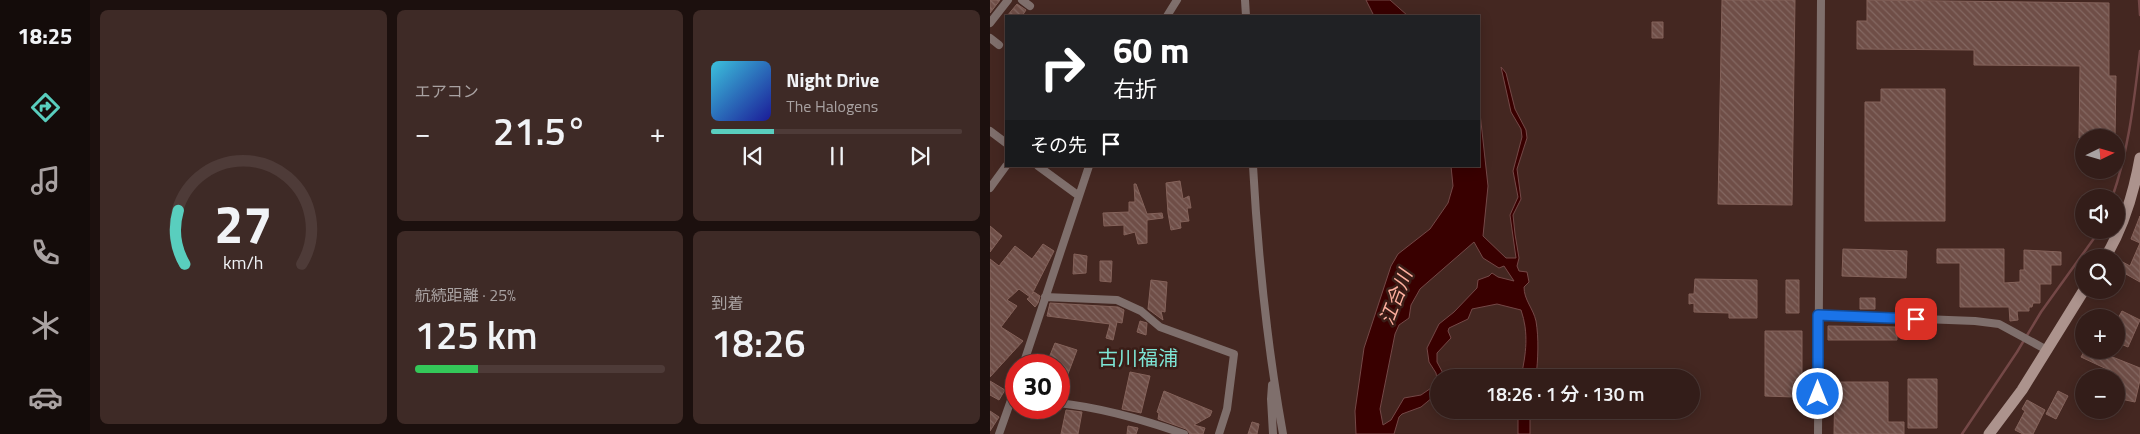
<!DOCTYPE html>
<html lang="ja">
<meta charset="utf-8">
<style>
:root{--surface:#331d19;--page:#3e2a26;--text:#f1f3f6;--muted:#a9a2a2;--line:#4e3b38;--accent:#59cebe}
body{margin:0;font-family:"Titillium Web","Noto Sans JP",sans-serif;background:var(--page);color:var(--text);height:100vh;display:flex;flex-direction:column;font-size:19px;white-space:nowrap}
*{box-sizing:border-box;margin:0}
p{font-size:16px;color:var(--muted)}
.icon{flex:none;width:28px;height:28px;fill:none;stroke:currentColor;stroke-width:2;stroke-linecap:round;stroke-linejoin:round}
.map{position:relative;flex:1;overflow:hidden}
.sheet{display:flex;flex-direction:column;gap:10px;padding:10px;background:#1c100e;width:900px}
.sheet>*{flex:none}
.top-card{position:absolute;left:15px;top:15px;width:475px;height:152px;border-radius:0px;box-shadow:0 2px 12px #0003,0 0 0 1px var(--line);background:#202124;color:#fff;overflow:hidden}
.needle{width:32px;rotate:85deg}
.tools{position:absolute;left:1085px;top:129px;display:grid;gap:10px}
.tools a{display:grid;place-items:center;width:50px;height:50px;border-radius:50%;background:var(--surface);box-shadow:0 2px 12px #0003,0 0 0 1px var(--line);font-size:25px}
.speed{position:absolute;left:15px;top:354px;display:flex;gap:10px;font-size:25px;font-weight:700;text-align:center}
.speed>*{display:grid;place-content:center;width:65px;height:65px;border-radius:50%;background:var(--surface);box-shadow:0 2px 12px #0003,0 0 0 1px var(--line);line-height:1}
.speed .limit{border:8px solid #d22;background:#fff;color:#111}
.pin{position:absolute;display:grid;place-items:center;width:42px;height:42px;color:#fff;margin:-21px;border-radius:10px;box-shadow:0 2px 8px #0006}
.me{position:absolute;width:55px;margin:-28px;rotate:0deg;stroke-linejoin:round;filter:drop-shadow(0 0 4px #0008)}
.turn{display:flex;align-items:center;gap:18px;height:105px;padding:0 25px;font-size:22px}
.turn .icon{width:65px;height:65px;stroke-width:2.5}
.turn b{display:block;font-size:35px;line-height:42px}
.then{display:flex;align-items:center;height:48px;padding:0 25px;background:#0003;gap:10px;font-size:19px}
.big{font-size:38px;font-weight:600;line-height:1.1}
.sheet .widget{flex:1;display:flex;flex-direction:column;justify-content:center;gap:8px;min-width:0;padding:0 18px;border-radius:8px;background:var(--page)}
.sheet .dial{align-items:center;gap:0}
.dial svg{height:130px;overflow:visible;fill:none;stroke:var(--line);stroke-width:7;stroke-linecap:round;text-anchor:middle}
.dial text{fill:var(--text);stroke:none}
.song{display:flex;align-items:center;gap:15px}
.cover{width:60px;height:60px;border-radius:8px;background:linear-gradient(135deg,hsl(190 70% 55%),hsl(240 70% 35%))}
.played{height:5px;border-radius:2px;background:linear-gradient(90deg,var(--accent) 25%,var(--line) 25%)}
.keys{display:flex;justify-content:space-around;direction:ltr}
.heat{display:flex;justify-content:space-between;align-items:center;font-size:28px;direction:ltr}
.charge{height:8px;border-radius:4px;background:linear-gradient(90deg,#34c759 25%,var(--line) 0)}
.sheet .tiles{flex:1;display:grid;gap:10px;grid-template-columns:repeat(3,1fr)}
.widget:first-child{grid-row:span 2}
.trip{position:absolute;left:440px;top:369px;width:270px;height:50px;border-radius:25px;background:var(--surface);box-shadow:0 2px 12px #0003,0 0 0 1px var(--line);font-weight:600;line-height:50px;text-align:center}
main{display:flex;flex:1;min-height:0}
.tabs{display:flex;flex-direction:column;width:90px;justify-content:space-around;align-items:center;background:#140c0a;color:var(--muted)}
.tabs .icon{width:35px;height:35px}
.tabs .current{color:var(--accent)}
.tabs b{font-size:22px;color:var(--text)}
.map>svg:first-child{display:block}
.water{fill:#390000;stroke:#744847;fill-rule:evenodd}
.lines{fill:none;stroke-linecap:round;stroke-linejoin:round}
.stream{stroke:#744847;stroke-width:2.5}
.building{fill:url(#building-back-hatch);stroke:#84625a}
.street{stroke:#7f6f6c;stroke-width:8}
.secondary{stroke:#ac938d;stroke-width:11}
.route-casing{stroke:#114b97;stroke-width:12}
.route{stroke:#1a73e8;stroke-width:9}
.labels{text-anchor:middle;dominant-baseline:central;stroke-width:5;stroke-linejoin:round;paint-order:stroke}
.water-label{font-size:19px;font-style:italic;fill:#ffb09f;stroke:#3a1d17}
.quarter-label{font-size:20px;fill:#7de5d5;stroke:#3a1d17}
</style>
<main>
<nav class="tabs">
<b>18:25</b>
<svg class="icon current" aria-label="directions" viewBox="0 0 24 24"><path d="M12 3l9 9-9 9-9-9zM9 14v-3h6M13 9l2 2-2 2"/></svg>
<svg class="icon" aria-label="music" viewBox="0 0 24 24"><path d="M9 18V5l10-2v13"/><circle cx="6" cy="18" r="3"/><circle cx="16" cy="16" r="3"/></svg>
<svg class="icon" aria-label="phone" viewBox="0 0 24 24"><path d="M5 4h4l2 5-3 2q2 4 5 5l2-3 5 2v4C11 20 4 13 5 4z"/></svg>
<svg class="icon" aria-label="climate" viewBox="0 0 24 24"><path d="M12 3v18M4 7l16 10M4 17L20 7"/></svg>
<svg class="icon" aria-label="car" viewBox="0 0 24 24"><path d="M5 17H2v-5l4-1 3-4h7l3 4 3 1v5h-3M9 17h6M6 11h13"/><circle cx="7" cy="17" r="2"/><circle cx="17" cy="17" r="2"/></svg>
</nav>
<section class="sheet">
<div class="tiles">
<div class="widget dial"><svg viewBox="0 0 100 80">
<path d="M14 69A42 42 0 1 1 86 69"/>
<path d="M14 69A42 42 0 0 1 10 36" stroke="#59cebe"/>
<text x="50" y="56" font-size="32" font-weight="700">27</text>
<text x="50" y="72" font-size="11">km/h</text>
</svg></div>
<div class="widget"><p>エアコン</p>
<div class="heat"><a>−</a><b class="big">21.5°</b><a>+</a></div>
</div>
<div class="widget">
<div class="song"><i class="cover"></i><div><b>Night Drive</b><p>The Halogens</p></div></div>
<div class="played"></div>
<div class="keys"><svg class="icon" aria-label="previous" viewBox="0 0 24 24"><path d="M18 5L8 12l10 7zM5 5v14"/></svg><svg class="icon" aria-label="pause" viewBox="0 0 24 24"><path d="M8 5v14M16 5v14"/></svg><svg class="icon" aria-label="next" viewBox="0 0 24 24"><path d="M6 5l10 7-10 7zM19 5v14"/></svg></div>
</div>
<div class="widget"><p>航続距離 · 25%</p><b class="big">125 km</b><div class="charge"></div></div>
<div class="widget"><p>到着</p><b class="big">18:26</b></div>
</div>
</section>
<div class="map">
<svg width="1150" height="434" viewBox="0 0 1150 434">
<defs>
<pattern id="building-back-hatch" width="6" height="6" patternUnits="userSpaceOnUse" patternTransform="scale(1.25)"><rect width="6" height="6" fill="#6f4e47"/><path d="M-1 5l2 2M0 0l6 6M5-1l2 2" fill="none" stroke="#846862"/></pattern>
</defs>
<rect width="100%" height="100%" fill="#442721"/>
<path class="water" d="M376 0H400L418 16H384Z
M511 67 516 73 525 109 536 130 537 138 527 169 531 199 523 215 525 234 529 258 527 266 529 271 537 272 539 282 534 287C534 300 543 308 546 321 549 339 548 359 546 377H531C536 354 539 333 531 310L507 304 482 309 478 319 459 328 458 331 461 338 447 353V362L455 377 449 378V392L431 407 412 414 409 417 404 434H366L365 411 374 348 401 266 408 254 440 229 458 203 463 186 461 166H489V104L498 186 493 236 516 258H526L520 215 528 197 523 171 532 137 531 129 521 112ZM484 242 493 258 509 268 514 266 524 281 508 277 502 273 499 276 488 280 487 288 464 312 449 324 437 348 439 362 446 373 447 379 444 386 431 395 414 398 401 420 393 425 390 409 405 334 409 325 419 318 421 305 430 289Z
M528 410H540V434H528Z"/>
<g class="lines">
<path class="stream" d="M1149 0 1150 15
M1122 198C1139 150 1144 100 1150 51
M972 434 1027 352 1051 312 1110 230"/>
</g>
<path class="building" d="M0 0H10L0 13Z
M732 0H805L802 205 728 204Z
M877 0 1119 3V76H1126L1125 138H1089L1090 66 984 65V50L867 49V21H877Z
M27 4 36 10 32 16H17Z
M662 22H673V38H662Z
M891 89H955V221H875V102H891Z
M190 181 193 199 199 196 201 208H197L199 221 190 222 191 228 181 230 178 213 176 183Z
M144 184H146L157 214 172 213 173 218 157 220V243L148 244 145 232 134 235V225L114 226 113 213 139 212V202H145Z
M1150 216V243L1141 239Z
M0 226 12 236 0 252Z
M1150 243V282L1134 273 1126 289V265L1129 260 1140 266Z
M53 244 64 251 42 294 44 292 50 296 48 303 45 307 37 299 40 297 29 289 17 300 27 306 11 327 33 341 0 377V259L9 266 25 246 42 259Z
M853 249 917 251 916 278 852 276Z
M947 249H1014V283L1030 282V270H1034V250L1071 252V265H1061V284H1050V303H1043L1042 307H1039V311H1027L1028 320 1020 321 1019 307H970V263H947Z
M84 254 97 256 96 273 83 274Z
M110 261H122L121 282 110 281Z
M705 279 767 280V318H739V313L704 312V303L699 304V294H704Z
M161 280 177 282 175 312 171 311 173 320 158 309Z
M796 280H809V313H796Z
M870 298H885V309H870Z
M60 303 128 307 134 310 132 323 127 322 123 340 116 338 120 324 57 316Z
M1132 311 1150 320 1138 347 1126 342V322Z
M150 321 157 323 156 335 147 332Z
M838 326 907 327V340H838Z
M775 331H812V382H803V397L775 396Z
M65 343 87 350 70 395H69V365H56Z
M1095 350H1112L1116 352 1115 354 1150 368V380L1145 402 1126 398V378H1118L1121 371 1091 357Z
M140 372 160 376 151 413 132 409Z
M918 379H947V428H918Z
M0 381 15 390 9 400 0 395Z
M845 382H898V422H914V434H844Z
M174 391 222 411 220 416 204 425 215 428 213 434H200L196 429 168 419 169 413 167 412Z
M1068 391 1078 396 1066 419 1056 414Z
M1037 400 1055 410 1043 434H1033L1025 430 1035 411 1032 409Z
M76 410 92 412 88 434H71Z
M0 411 9 417 0 431Z
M262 422 269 424 267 434H258Z
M138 426 148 428 146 434H137Z"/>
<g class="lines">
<path class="street" d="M32 0 40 6
M255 0 256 16
M177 16 187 0
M0 23 18 0
M0 38 9 45
M0 131 16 143
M48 166 89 196
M263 166C268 256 277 345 293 434
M0 188 16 166
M55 297 127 300 151 311 170 327 244 354 237 409 229 434
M828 315 985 321 1009 324 1057 350
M33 365 99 166
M282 385 281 399 283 434
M69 403C113 408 152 419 194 434
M9 434 26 386
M828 434 831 0"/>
<path class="secondary" d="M1115 258C1133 228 1144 192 1150 158
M999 434 1032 390 1094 290"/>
</g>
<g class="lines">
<g class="route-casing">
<path id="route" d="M828 394V315L926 319"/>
</g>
<use href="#route" class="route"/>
</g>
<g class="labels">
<g class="water-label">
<text transform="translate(405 297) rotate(-69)">江合川</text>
</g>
<g class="quarter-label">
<text x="148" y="357">古川福浦</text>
</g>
</g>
</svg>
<div class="tools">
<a><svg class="needle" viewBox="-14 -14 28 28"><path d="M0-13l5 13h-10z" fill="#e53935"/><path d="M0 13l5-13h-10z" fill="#a9a2a2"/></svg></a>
<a><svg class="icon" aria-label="sound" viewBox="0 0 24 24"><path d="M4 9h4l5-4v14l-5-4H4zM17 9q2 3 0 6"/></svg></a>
<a><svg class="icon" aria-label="search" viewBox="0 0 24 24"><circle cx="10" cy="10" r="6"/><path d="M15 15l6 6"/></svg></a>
<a>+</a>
<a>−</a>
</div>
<div class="speed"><div class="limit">30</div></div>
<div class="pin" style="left:926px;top:319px;background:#d93025"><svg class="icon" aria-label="arrive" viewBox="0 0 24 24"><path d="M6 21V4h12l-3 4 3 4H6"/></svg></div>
<svg class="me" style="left:828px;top:394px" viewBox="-20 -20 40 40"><circle r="17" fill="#1a73e8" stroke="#fff" stroke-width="3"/><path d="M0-11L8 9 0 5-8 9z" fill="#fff"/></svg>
<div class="trip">18:26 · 1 分 · 130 m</div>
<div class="top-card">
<div class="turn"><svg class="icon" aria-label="right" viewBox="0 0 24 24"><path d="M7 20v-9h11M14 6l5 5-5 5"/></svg><div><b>60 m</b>右折</div></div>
<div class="then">その先<svg class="icon" aria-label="arrive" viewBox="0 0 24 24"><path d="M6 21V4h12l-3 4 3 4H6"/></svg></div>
</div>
</div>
</main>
